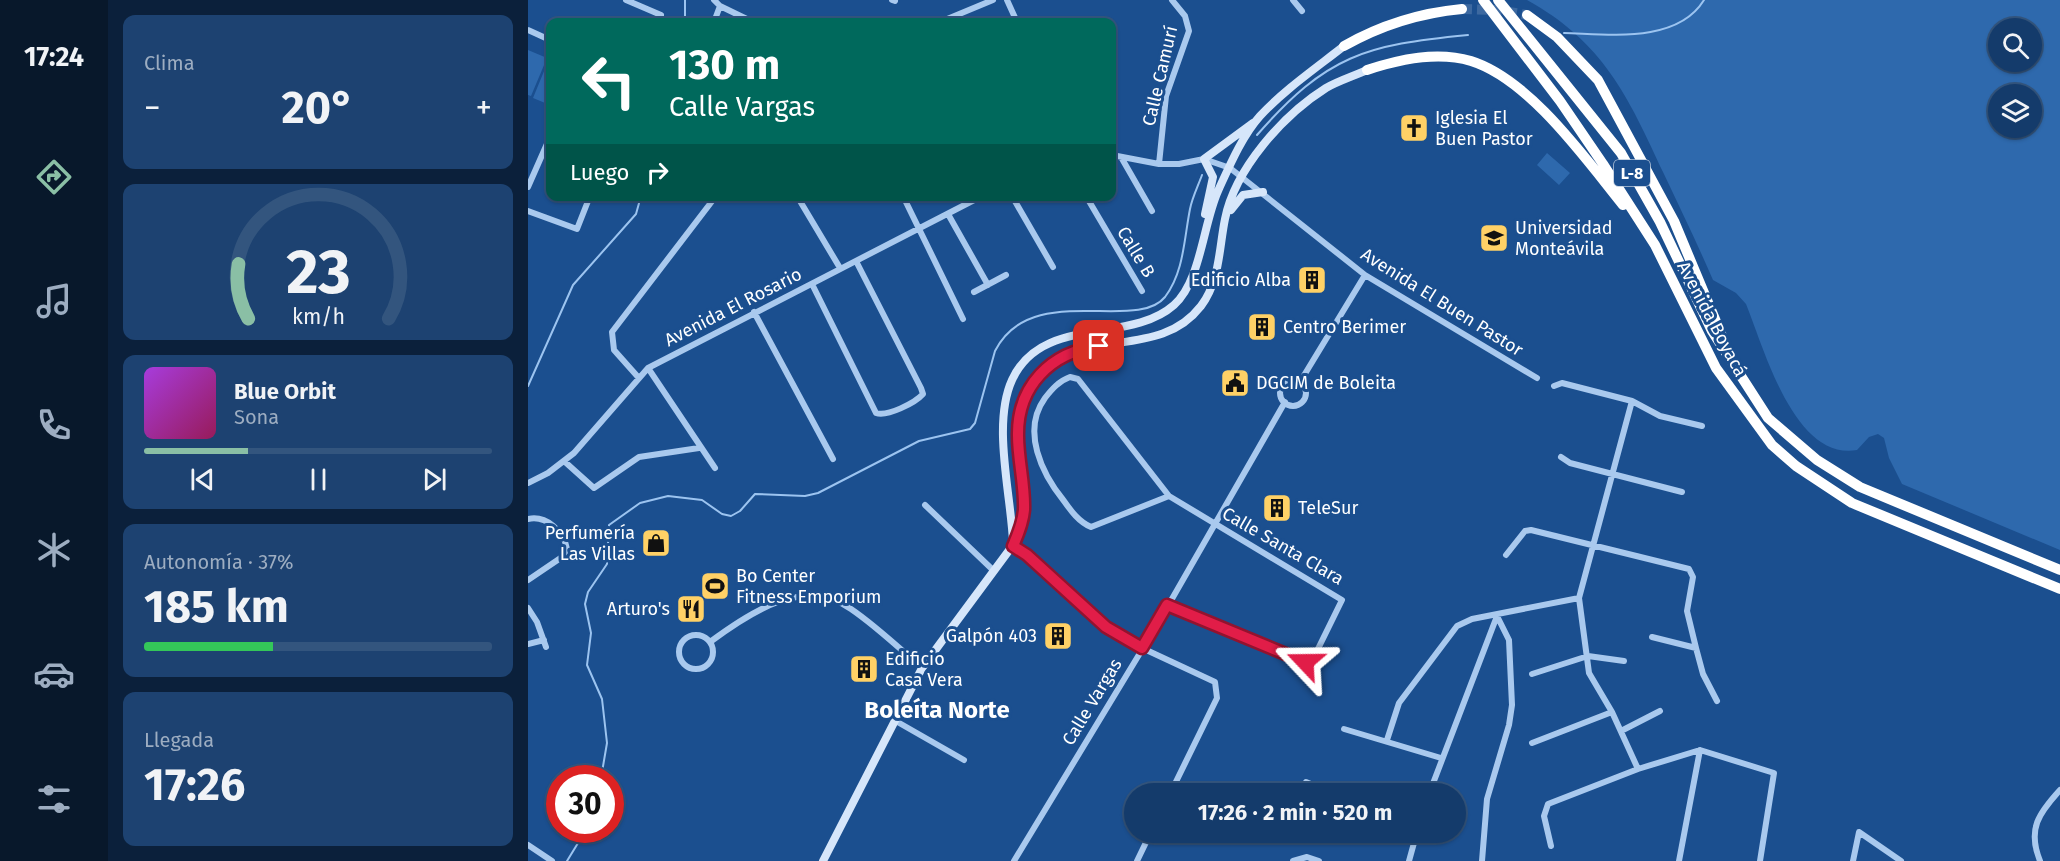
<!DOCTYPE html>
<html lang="es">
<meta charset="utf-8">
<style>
:root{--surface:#143b6b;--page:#1d4271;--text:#f1f3f6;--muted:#9dadc1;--line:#33557e;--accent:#8abfa5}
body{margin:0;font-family:"Fira Sans",sans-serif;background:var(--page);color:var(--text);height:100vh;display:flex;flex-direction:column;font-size:22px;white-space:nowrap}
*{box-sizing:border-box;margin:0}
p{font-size:20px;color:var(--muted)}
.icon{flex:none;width:33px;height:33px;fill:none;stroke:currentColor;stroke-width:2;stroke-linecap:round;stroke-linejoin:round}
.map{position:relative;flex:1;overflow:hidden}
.side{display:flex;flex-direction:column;gap:15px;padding:15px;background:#0b203b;width:420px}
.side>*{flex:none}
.guide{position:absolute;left:18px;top:18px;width:570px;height:183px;border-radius:12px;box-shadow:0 2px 4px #0004,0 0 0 2px var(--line);background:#00695c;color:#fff;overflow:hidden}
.fabs{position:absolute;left:1460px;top:18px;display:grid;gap:12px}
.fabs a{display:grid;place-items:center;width:54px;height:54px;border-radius:50%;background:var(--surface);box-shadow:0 2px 4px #0004,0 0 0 2px var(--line);font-size:30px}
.speed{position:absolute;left:18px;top:765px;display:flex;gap:12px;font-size:30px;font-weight:700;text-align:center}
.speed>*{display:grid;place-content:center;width:78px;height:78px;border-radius:50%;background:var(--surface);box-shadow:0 2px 4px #0004,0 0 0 2px var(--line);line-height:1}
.speed .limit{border:9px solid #d22;background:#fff;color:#111}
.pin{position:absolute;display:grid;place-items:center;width:51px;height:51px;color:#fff;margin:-26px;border-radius:12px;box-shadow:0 3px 9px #0006}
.me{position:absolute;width:66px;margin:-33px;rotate:293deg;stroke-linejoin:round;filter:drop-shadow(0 0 4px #0008)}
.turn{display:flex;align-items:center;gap:21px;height:126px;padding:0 24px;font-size:27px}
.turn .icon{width:78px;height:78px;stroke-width:2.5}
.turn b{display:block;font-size:42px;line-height:51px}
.then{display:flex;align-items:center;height:57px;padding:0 24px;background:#0003;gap:12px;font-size:22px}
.big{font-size:45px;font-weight:700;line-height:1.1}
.side .card{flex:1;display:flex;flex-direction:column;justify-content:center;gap:9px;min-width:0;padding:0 21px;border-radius:12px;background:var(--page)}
.side .dial{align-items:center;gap:0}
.dial svg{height:156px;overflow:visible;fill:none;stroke:var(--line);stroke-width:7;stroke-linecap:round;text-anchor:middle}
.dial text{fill:var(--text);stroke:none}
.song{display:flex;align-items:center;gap:18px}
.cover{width:72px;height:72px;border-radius:9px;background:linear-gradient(135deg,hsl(280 70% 55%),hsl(330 70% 35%))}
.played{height:6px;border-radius:3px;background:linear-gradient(90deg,var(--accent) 30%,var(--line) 30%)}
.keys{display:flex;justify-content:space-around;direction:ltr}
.heat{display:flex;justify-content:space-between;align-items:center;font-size:33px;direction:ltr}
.charge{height:9px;border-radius:4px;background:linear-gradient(90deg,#34c759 37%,var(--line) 0)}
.trip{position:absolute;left:596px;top:783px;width:342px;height:60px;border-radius:30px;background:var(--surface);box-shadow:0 2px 4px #0004,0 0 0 2px var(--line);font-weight:700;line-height:60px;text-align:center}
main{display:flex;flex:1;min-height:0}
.tabs{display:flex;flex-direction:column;width:108px;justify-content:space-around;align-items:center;background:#08182b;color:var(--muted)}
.tabs .icon{width:42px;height:42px}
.tabs .selected{color:var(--accent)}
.tabs b{font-size:27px;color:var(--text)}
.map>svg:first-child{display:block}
.green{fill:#2e69ad;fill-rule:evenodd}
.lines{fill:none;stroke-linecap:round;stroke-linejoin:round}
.stream{stroke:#9cc4f0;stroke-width:2}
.highway-tunnel{stroke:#3d69a0;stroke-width:10;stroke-dasharray:10 5;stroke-linecap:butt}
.street{stroke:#a9c9ee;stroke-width:6}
.secondary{stroke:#d6e6fa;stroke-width:8}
.highway{stroke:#fff;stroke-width:10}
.route-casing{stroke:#92132f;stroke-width:15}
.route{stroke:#e11d48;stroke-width:10}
.labels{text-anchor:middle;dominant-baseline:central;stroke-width:6;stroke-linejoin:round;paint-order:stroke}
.shield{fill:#1b4f8f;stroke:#bbcadd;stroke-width:1.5}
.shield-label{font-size:16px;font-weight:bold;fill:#fff}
.street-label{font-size:18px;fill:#fff;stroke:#1b4f8f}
.poi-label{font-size:18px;fill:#fff;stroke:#1b4f8f;text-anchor:start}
.district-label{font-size:24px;font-weight:bold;fill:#fff;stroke:#1b4f8f}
</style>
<main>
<nav class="tabs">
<b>17:24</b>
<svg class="icon selected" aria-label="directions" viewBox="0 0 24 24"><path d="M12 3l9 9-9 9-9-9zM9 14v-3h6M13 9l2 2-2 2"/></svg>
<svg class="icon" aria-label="music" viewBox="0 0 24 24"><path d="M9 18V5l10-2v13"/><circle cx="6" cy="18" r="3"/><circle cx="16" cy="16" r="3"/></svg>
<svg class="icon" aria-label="phone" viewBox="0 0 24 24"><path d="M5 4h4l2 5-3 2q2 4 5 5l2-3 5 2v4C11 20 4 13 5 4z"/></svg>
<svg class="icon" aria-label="climate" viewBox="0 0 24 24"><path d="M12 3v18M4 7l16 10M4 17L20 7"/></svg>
<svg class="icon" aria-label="car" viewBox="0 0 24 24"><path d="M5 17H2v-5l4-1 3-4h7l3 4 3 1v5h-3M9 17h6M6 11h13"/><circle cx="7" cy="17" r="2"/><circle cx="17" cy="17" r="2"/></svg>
<svg class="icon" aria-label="filters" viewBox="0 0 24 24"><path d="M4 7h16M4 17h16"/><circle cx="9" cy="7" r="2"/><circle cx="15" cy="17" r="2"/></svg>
</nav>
<section class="side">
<div class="card"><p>Clima</p>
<div class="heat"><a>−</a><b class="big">20°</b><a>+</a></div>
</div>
<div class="card dial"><svg viewBox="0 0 100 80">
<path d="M14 69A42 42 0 1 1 86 69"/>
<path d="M14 69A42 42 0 0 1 9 41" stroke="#8abfa5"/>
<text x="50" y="56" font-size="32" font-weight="700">23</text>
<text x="50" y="72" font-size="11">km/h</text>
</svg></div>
<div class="card">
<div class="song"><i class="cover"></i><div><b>Blue Orbit</b><p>Sona</p></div></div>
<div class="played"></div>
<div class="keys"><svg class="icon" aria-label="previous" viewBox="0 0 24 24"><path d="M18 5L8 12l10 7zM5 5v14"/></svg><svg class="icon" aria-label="pause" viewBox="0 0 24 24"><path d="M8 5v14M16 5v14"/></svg><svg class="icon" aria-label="next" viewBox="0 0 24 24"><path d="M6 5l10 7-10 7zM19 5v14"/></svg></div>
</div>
<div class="card"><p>Autonomía · 37%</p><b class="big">185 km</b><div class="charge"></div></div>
<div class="card"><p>Llegada</p><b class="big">17:26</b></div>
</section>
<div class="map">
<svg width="1532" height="861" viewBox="0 0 1532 861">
<rect width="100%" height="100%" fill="#1b4f8f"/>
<path class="green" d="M999 0H1532V550L1374 484 1361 458 1356 438 1350 434 1341 437 1329 450C1266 461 1236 348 1218 304L1208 293 1185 280C1169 243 1152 208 1135 172 1100 96 1075 42 999 0ZM1503 28V62H1470V28ZM1470 94H1503V128H1470Z
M0 50 19 58 3 96 0 95Z
M21 59 22 60V105L5 98Z
M1019 153 1042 173 1031 185 1009 165Z"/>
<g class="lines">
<path class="stream" d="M157 0V22
M1036 33C1080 34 1149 44 1176 0
M729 135C799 55 837 45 940 35
M0 386 45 285 108 214 113 196
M73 778 79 743 74 699 59 665 63 633 57 604 60 592 79 564 81 525 112 503 140 496 174 500 194 514 203 516 212 511 227 494 277 496 290 493 391 441 442 429 447 423 467 351C503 280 608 333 637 297 656 272 656 239 662 209 664 198 670 186 674 175
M39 861 58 830"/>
<path class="highway-tunnel" d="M934 9 969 10 999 15"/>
<path class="street" d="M98 0 133 15
M186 0 192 6 225 22
M364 0 367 1
M479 0 489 22
M765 0 774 11
M186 22 192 6
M412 22 465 0
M0 30 22 40
M584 155 631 164H651L676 159 702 168 837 275 1009 378
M593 157 624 211
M631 164 638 96 661 31 657 16 644 0
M0 187 22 137
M269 196 312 268
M375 196 435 319
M484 196 525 267
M558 196 614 291
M0 211 49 229 62 196
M420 214 460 285
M284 284 348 413C359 417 387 403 395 394L393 388 328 261
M446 292 478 275
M226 312 305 459
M120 368 187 468
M110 377 86 350 84 332 188 196
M752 393a13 13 0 1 1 26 0a13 13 0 1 1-26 0Z
M772 382 837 275
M1026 386 1034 383 1104 401 1132 416 1174 426
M1033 457 1042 463 1154 492
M36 461 66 488 111 457 171 448
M0 483 20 473 46 453 120 368 454 196
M397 505 466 571
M0 519C18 515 36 531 39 549L34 557 0 580
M485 545 499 555 578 627 614 648 687 682 689 698 642 794
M978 555 997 531 1003 530 1161 569 1165 577 1159 611 1168 648 1124 637
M1051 598 1061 673 1084 712 1110 769
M640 605 777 662 785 659 814 600 641 496 550 379 542 377C531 381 524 389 517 398 493 431 514 474 536 501 543 511 551 522 563 527L641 496
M0 608 9 622 18 647
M151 652a17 17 0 1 1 34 0a17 17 0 1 1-34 0Z
M182 642C221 613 275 576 323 609 348 626 371 648 394 668
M0 644 16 640
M1168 648 1175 674 1189 701
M1004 674 1060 656 1096 661
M366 720 436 760
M816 729 913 758
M1093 731 1132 711
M859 740 871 703 929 626 944 619 1051 598 1104 401
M1004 743 1084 712
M778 782 807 794
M901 794 969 616
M0 845 24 861
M1023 846 1016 816 1020 804 1110 769 1172 750 1246 773 1232 861
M486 861 629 625 757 402
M609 861 623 832
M765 861 779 857 791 861
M881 861 889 832
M954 861 959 799 981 725 984 705 981 640 969 616
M1151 861 1172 750
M1325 861 1331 832 1373 861
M1512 861C1499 829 1511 813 1532 790"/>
<path class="secondary" d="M703 210 715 195 735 192
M677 214 685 177 676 159 725 123
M485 542C483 494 464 424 484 380 514 314 601 345 646 305 673 281 675 224 690 191 701 167 714 136 732 116 756 90 788 68 816 46
M295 861 394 668 485 545C490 534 495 523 496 511 499 474 479 429 498 394 539 317 626 367 673 306 692 281 691 248 697 219 707 169 755 115 798 88 810 81 826 76 839 70"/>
<path class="highway" d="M955 0 1032 101 1075 164 1127 245 1188 368 1244 445 1268 466 1324 503 1532 589
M970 0 1093 153 1132 222 1184 331 1240 418 1289 460 1332 487 1532 570
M999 15 1029 37 1070 80 1146 221 1194 336
M816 46C853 25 891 13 934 9
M839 70C872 59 909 51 943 61 1001 79 1057 158 1095 205"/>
</g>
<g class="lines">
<g class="route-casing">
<path id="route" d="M571 346C523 352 489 386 490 436 490 460 497 485 496 510 495 523 490 534 485 546L499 555 578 627 614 648 639 605 777 662"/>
</g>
<use href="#route" class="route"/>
</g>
<defs>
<g id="church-square" transform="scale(1.5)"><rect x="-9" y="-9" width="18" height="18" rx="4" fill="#ffd166" stroke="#1b4f8f"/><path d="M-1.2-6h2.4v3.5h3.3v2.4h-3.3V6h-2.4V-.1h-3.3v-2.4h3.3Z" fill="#111"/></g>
<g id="university-square" transform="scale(1.5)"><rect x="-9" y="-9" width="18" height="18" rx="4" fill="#ffd166" stroke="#1b4f8f"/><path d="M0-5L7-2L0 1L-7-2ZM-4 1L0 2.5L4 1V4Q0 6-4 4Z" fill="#111"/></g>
<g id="building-square" transform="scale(1.5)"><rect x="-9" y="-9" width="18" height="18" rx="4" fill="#ffd166" stroke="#1b4f8f"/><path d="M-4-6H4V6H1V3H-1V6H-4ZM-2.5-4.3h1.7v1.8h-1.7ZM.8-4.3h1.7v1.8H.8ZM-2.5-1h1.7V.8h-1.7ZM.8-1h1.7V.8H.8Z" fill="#111"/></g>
<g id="civic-square" transform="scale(1.5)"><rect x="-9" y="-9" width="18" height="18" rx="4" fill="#ffd166" stroke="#1b4f8f"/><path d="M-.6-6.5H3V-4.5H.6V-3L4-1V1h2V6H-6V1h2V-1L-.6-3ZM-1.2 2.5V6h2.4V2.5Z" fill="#111"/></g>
<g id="shop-square" transform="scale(1.5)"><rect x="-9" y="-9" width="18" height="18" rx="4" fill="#ffd166" stroke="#1b4f8f"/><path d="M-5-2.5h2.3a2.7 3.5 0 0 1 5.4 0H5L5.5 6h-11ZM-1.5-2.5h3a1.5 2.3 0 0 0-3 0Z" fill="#111"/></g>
<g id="stadium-square" transform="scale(1.5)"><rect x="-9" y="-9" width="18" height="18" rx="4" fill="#ffd166" stroke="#1b4f8f"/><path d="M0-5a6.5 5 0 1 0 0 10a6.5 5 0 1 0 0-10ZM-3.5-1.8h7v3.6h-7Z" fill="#111"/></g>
<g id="restaurant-square" transform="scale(1.5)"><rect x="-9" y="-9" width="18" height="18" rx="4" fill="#ffd166" stroke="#1b4f8f"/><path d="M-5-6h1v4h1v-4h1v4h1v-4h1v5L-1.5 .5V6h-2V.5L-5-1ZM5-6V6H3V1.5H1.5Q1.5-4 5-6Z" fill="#111"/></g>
</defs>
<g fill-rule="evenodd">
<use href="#church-square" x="886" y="128"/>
<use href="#university-square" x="966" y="238"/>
<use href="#building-square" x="784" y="280"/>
<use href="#building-square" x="734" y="327"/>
<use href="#civic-square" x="707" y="383"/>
<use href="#building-square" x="749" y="508"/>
<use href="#shop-square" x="128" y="543"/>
<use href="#stadium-square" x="187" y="586"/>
<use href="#restaurant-square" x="163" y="609"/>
<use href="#building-square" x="530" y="636"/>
<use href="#building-square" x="336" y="669"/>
</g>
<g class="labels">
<rect class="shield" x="1086" y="160" width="36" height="26" rx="4.5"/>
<g class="shield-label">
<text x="1104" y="173">L-8</text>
</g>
<g class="street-label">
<text transform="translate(632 76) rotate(-77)">Calle Camurí</text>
<text transform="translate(608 252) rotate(59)">Calle B</text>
<text transform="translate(914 302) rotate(32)">Avenida El Buen Pastor</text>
<text transform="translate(205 307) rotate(-27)">Avenida El Rosario</text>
<text transform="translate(1184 319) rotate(62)">Avenida Boyacá</text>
<text transform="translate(755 546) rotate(30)">Calle Santa Clara</text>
<text transform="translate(564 702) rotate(-59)">Calle Vargas</text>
</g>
<g class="poi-label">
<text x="907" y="118">Iglesia El<tspan x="907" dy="21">Buen Pastor</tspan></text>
<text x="987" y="228">Universidad<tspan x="987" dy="21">Monteávila</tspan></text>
<text x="763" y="280" text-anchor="end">Edificio Alba</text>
<text x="755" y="327">Centro Berimer</text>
<text x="728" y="383">DGCIM de Boleita</text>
<text x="770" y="508">TeleSur</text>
<text x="107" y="533" text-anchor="end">Perfumería<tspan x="107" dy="21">Las Villas</tspan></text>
<text x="208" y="576">Bo Center<tspan x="208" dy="21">Fitness Emporium</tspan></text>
<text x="142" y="609" text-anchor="end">Arturo's</text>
<text x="509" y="636" text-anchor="end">Galpón 403</text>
<text x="357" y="659">Edificio<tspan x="357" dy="21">Casa Vera</tspan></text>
</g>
<g class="district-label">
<text x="409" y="710">Boleíta Norte</text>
</g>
</g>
</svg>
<div class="fabs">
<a><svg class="icon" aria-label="search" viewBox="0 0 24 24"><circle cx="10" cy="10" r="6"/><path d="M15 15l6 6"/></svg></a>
<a><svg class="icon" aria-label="layers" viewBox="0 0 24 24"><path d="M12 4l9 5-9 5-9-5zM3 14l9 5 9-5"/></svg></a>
</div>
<div class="speed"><div class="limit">30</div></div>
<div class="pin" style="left:571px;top:346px;background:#d93025"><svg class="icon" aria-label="arrive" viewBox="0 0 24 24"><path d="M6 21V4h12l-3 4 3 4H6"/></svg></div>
<svg class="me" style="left:777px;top:662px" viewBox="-20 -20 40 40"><path d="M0-17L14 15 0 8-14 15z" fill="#e11d48" stroke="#fff" stroke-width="4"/></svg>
<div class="trip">17:26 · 2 min · 520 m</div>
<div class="guide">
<div class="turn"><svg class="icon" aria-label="left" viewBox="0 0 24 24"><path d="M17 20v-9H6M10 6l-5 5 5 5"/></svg><div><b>130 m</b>Calle Vargas</div></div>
<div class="then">Luego<svg class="icon" aria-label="right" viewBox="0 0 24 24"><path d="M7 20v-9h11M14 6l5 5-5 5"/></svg></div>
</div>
</div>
</main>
